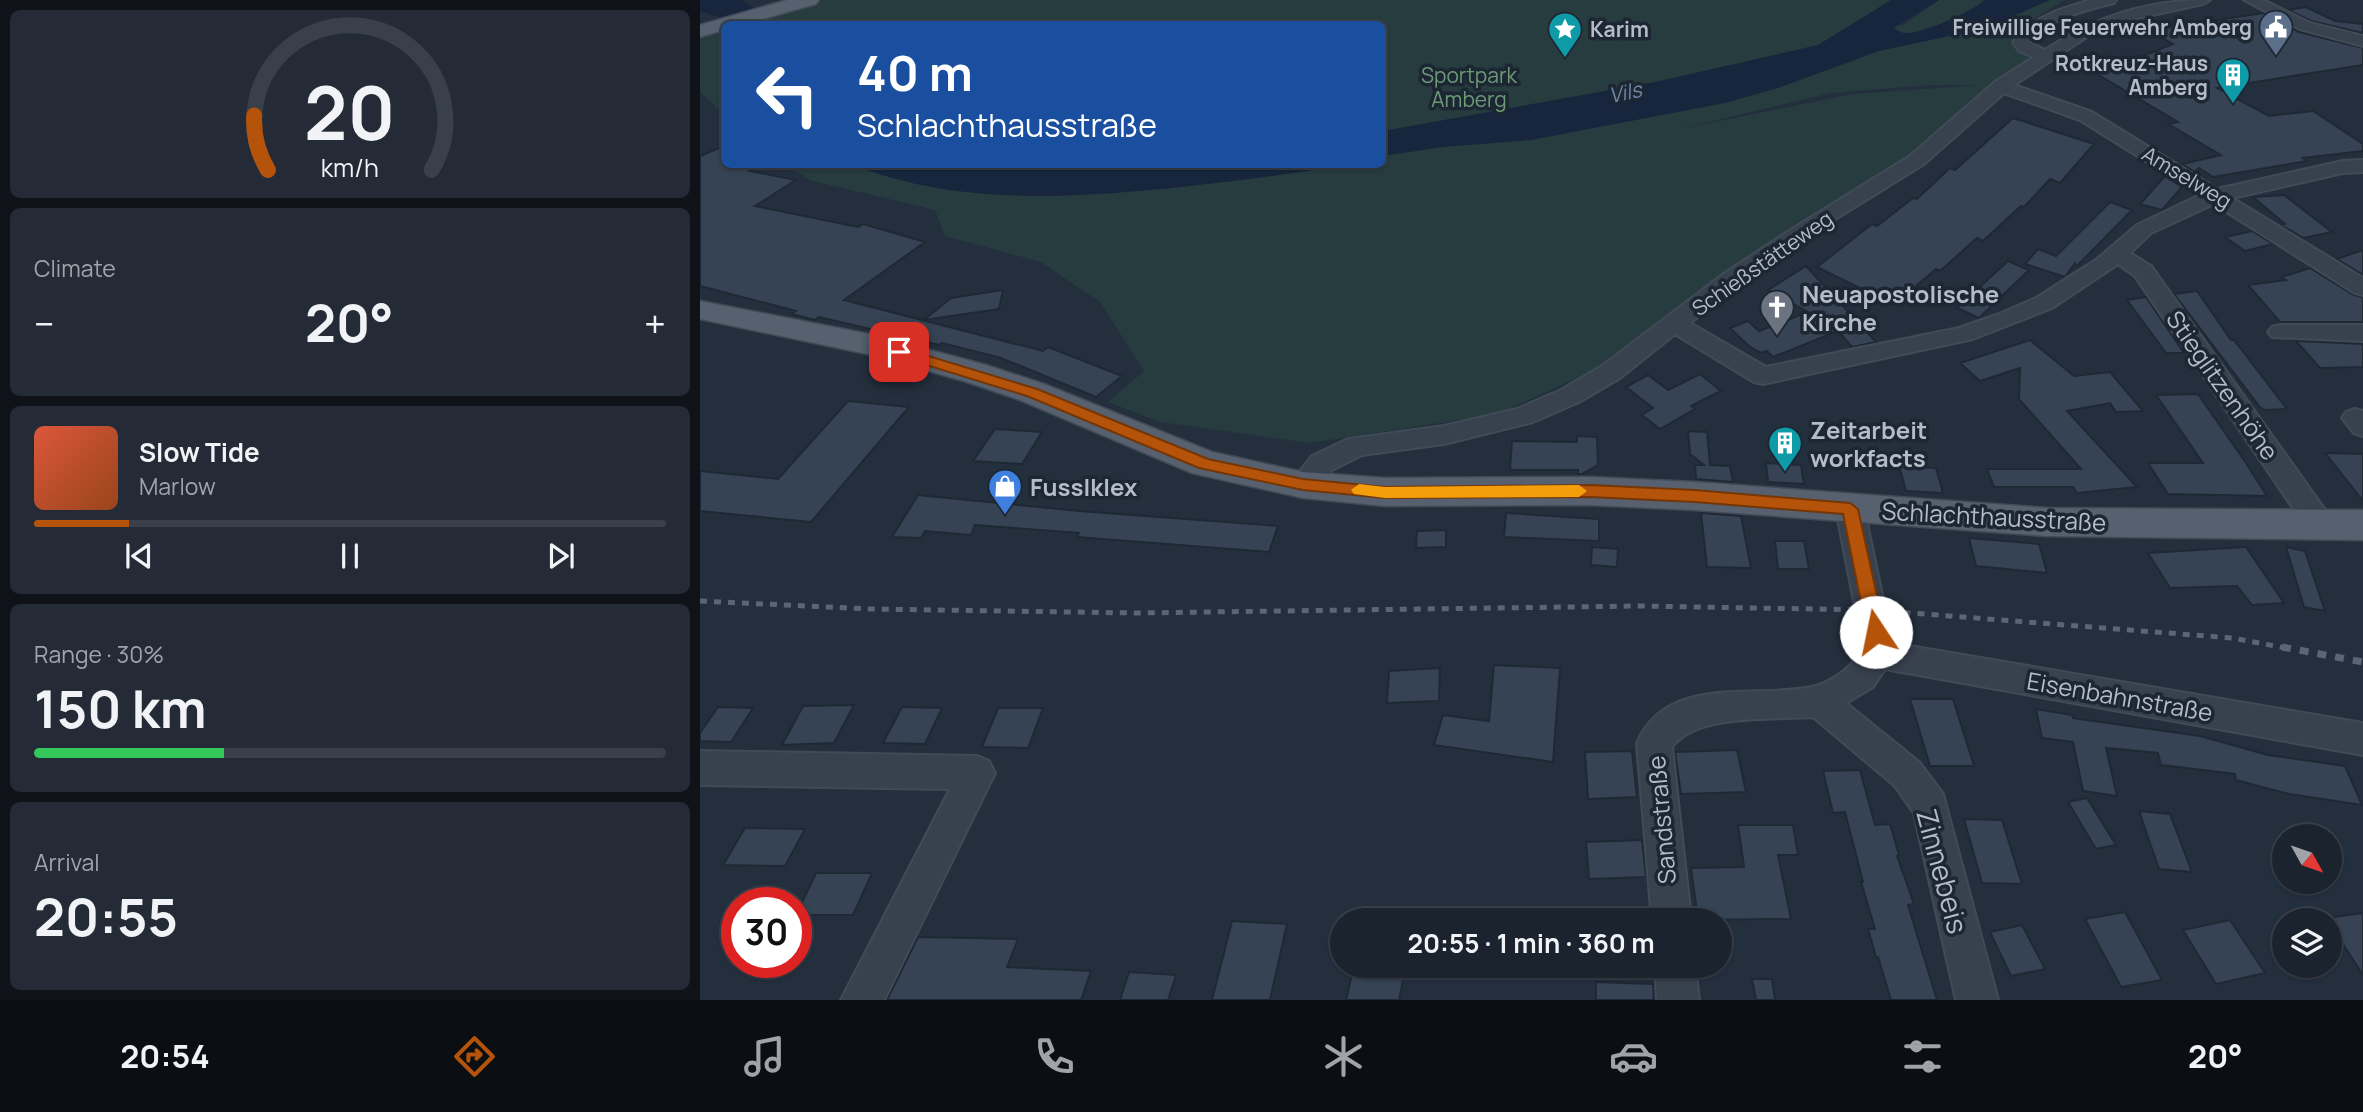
<!DOCTYPE html>
<meta charset="utf-8">
<style>
:root{--surface:#1b232e;--page:#242b36;--text:#f1f3f6;--muted:#a0a4aa;--line:#39404a;--accent:#b45309}
body{margin:0;font-family:Manrope,sans-serif;background:var(--page);color:var(--text);height:100vh;display:flex;flex-direction:column;font-size:26px;white-space:nowrap}
*{box-sizing:border-box;margin:0}
p{font-size:23px;color:var(--muted)}
.icon{flex:none;width:38px;height:38px;fill:none;stroke:currentColor;stroke-width:2;stroke-linecap:round;stroke-linejoin:round}
.map{position:relative;flex:1;overflow:hidden}
.details{display:flex;flex-direction:column;gap:10px;padding:10px;background:#0f1319;width:700px}
.details>*{flex:none}
.banner{position:absolute;left:21px;top:21px;width:665px;height:147px;border-radius:10px;box-shadow:0 2px 5px #0004,0 0 0 2px var(--line);background:#1a4fa0;color:#fff;overflow:hidden}
.needle{width:46px;rotate:130deg}
.fabs{position:absolute;left:1572px;top:824px;display:grid;gap:14px}
.fabs a{display:grid;place-items:center;width:70px;height:70px;border-radius:50%;background:var(--surface);box-shadow:0 2px 5px #0004,0 0 0 2px var(--line);font-size:35px}
.speed{position:absolute;left:21px;top:887px;display:flex;gap:14px;font-size:35px;font-weight:700;text-align:center}
.speed>*{display:grid;place-content:center;width:91px;height:91px;border-radius:50%;background:var(--surface);box-shadow:0 2px 5px #0004,0 0 0 2px var(--line);line-height:1}
.speed .limit{border:10px solid #d22;background:#fff;color:#111}
.pin{position:absolute;display:grid;place-items:center;width:60px;height:60px;color:#fff;margin:-30px;border-radius:14px;box-shadow:0 4px 10px #0006}
.me{position:absolute;width:77px;margin:-38px;rotate:349deg;stroke-linejoin:round;filter:drop-shadow(0 0 5px #0008)}
.turn{display:flex;align-items:center;gap:24px;height:147px;padding:0 21px;font-size:32px}
.turn .icon{width:91px;height:91px;stroke-width:2.5}
.turn b{display:block;font-size:49px;line-height:60px}
.big{font-size:52px;font-weight:700;line-height:1.1}
.details .tile{flex:1;display:flex;flex-direction:column;justify-content:center;gap:10px;min-width:0;padding:0 24px;border-radius:10px;background:var(--page)}
.details .dial{align-items:center;gap:0}
.dial svg{height:182px;overflow:visible;fill:none;stroke:var(--line);stroke-width:7;stroke-linecap:round;text-anchor:middle}
.dial text{fill:var(--text);stroke:none}
.song{display:flex;align-items:center;gap:21px}
.cover{width:84px;height:84px;border-radius:10px;background:linear-gradient(135deg,hsl(10 70% 55%),hsl(20 70% 35%))}
.played{height:7px;border-radius:4px;background:linear-gradient(90deg,var(--accent) 15%,var(--line) 15%)}
.keys{display:flex;justify-content:space-around;direction:ltr}
.heat{display:flex;justify-content:space-between;align-items:center;font-size:38px;direction:ltr}
.charge{height:10px;border-radius:5px;background:linear-gradient(90deg,#34c759 30%,var(--line) 0)}
.trip{position:absolute;left:630px;top:908px;width:402px;height:70px;border-radius:35px;background:var(--surface);box-shadow:0 2px 5px #0004,0 0 0 2px var(--line);font-weight:700;line-height:70px;text-align:center}
.menu{display:flex;height:112px;justify-content:space-around;align-items:center;background:#0b0e12;color:var(--muted)}
.menu .icon{width:49px;height:49px}
.menu .selected{color:var(--accent)}
.menu b{font-size:32px;color:var(--text)}
main{display:flex;flex:1;min-height:0}
.map>svg:first-child{display:block}
.green{fill:#263c3f;fill-rule:evenodd}
.water{fill:#17263c}
.lines{fill:none;stroke-linecap:round;stroke-linejoin:round}
.river{fill:#17263c;fill-rule:evenodd}
.building{fill:#364354;stroke:#1f2835;stroke-width:2}
.minor-casing{stroke:#414a57;stroke-width:4}
.major-casing{stroke:#414a57;stroke-width:3}
.minor{fill:#38414e;fill-rule:evenodd}
.major{fill:#56606e;fill-rule:evenodd}
.rail-far1{stroke:#5a6575;stroke-width:5;stroke-dasharray:7 7;stroke-linecap:butt}
.rail{stroke:#5a6575;stroke-width:7;stroke-dasharray:9 9;stroke-linecap:butt}
.route{fill:#b45309;stroke:#753606;stroke-width:2}
.slow{fill:#f59e0b}
.labels{text-anchor:middle;dominant-baseline:central;stroke-width:7;stroke-linejoin:round;paint-order:stroke}
.far-poi-label{font-size:21px;font-weight:bold;fill:#b4bcc9;stroke:#1d2633;text-anchor:end}
.far-park-label{font-size:21px;fill:#6b9a76;stroke:#1d2633}
.far-water-label{font-size:21px;font-style:italic;fill:#6d86a8;stroke:#1d2633}
.far-street-label{font-size:21px;fill:#b4bcc9;stroke:#1d2633}
.poi-label{font-size:24px;font-weight:bold;fill:#b4bcc9;stroke:#1d2633;text-anchor:start}
.street-label{font-size:24px;fill:#b4bcc9;stroke:#1d2633}
.near-street-label{font-size:28px;fill:#b4bcc9;stroke:#1d2633}
</style>
<main>
<section class="details">
<div class="tile dial"><svg viewBox="0 0 100 80">
<path d="M14 69A42 42 0 1 1 86 69"/>
<path d="M14 69A42 42 0 0 1 8 45" stroke="#b45309"/>
<text x="50" y="56" font-size="32" font-weight="700">20</text>
<text x="50" y="72" font-size="11">km/h</text>
</svg></div>
<div class="tile"><p>Climate</p>
<div class="heat"><a>−</a><b class="big">20°</b><a>+</a></div>
</div>
<div class="tile">
<div class="song"><i class="cover"></i><div><b>Slow Tide</b><p>Marlow</p></div></div>
<div class="played"></div>
<div class="keys"><svg class="icon" aria-label="previous" viewBox="0 0 24 24"><path d="M18 5L8 12l10 7zM5 5v14"/></svg><svg class="icon" aria-label="pause" viewBox="0 0 24 24"><path d="M8 5v14M16 5v14"/></svg><svg class="icon" aria-label="next" viewBox="0 0 24 24"><path d="M6 5l10 7-10 7zM19 5v14"/></svg></div>
</div>
<div class="tile"><p>Range · 30%</p><b class="big">150 km</b><div class="charge"></div></div>
<div class="tile"><p>Arrival</p><b class="big">20:55</b></div>
</section>
<div class="map">
<svg width="1663" height="1000" viewBox="0 0 1663 1000">
<rect width="100%" height="100%" fill="#242f3e"/>
<path class="green" d="M124 0H1192L1169 15 1202 26 1239 0H1365L1320 27H1315L1311 40 1319 49 1336 59 1292 84 1197 165 1040 262 903 366 798 414 610 443 460 422 408 402 444 371 400 302 341 262 245 236 235 210 109 180 87 165 682 164V24H48ZM1231 85H1281L1153 94 975 130 1131 93Z
M24 31V114L0 92V37Z"/>
<path class="water" d="M0 0H41L56 9 23 18 0 11Z
M1191 0H1239L1194 28C1195 29 1201 33 1204 33 1220 35 1273 12 1284 0H1350L1283 29 1179 51 1078 88 1025 103 831 140 743 147 683 156V131L955 82 1118 45Z
M401 164 641 165C588 175 535 181 482 187 373 198 257 206 154 165Z"/>
<g class="lines">
<path class="river" d="M0 0H15L68 19 72 24H40L0 10Z"/>
</g>
<path class="building" d="M1606 7 1635 21 1663 24V33L1611 21 1588 10Z
M1564 13 1599 32 1663 48V65L1517 88 1569 116 1613 111 1663 144V151L1603 158 1607 161 1513 177 1499 168 1495 172 1482 164 1521 155 1468 124 1478 122 1397 74 1473 44 1448 30Z
M1313 118 1394 144 1360 183 1350 179 1324 207 1321 206 1283 241 1277 238 1240 271 1236 269 1194 305 1117 267 1172 224 1177 226 1213 198 1217 199 1250 168 1255 170Z
M24 146V164H63L50 171 96 180 55 206 158 227 163 224 225 242 144 300 343 351 348 347 422 376 396 397 301 358 242 343 239 345 119 317 115 320 92 314 96 311 0 286V156Z
M1465 176 1482 187 1462 210 1440 204Z
M1584 195 1632 232 1603 238 1581 225 1585 224 1553 197Z
M1410 202 1432 210 1377 266 1375 263 1365 277 1325 264 1338 249 1356 256Z
M1552 231 1573 244 1545 251 1525 237Z
M1663 250V275L1637 259Z
M1308 261 1329 270 1279 318 1257 308Z
M1106 266 1176 342 1152 347 1138 331 1073 357 1067 351 1061 353 1050 347 1030 328 1048 321 1059 331 1108 312 1068 290Z
M1610 268 1654 295 1663 297V322H1580L1548 285 1586 280 1582 277Z
M303 290 299 309 224 320 251 298Z
M1497 291 1531 340H1534L1587 409 1564 410 1559 406 1474 294Z
M1446 297 1484 353H1466L1427 300Z
M1330 340 1374 376 1410 372 1443 411 1416 412 1410 403 1367 411 1437 487 1377 493 1373 487H1294L1287 469H1381L1319 399 1320 368 1280 381 1260 363Z
M1596 341 1663 344V367L1620 368Z
M1000 374 1021 391 991 406 995 409 960 429 942 415 953 408 926 387 948 375 968 390Z
M1498 394 1546 463 1567 496 1468 494 1448 463H1503L1456 395Z
M148 401 209 407 111 522 0 511V471L78 479Z
M295 429 342 432 322 464 273 461Z
M988 431 1007 432 1010 465 1030 466 1033 482 996 479 995 465H1004L990 454Z
M877 436 897 437 898 465 882 474H878V470H810L812 441 877 442Z
M1625 453 1663 454V501L1641 473Z
M1066 463 1101 465 1104 484 1068 482Z
M1199 466 1236 468 1243 493 1206 491Z
M218 495 379 511 578 526 569 552 377 537 379 533 275 525 271 535 225 531 221 538 192 537Z
M806 513 899 519V541L804 537Z
M1001 513 1041 516 1051 568 1007 567Z
M746 530V547L716 548 717 531Z
M1269 538 1339 544 1347 573 1276 566Z
M1075 541H1104L1109 569H1078Z
M892 547 918 549 917 567 891 565Z
M1546 547 1584 603 1552 605 1537 586 1470 588 1448 553Z
M1586 547 1605 551 1625 611 1604 607Z
M794 665 860 668 853 762 734 745 743 715 789 721Z
M740 668 739 701 687 703 689 671Z
M1210 699H1253L1274 766H1230Z
M154 705 134 743 82 745 103 706Z
M18 707 53 708 31 742 0 741V733Z
M202 707 242 708 225 744 183 743Z
M298 708H343L328 748 282 747Z
M1336 709 1372 715 1373 718 1500 736 1568 755 1645 766 1662 805 1589 794 1536 780 1535 774 1461 765 1458 753 1406 748 1417 796 1383 791 1373 742 1342 738Z
M1037 750 1046 792 981 794 975 752Z
M932 751 937 797 888 799 885 752Z
M1160 770 1175 825 1190 824 1199 855 1197 856 1214 904 1208 905 1237 1000H1191L1178 957H1176L1168 929H1175L1161 882H1163L1145 812 1133 813 1123 771Z
M1387 798 1416 845 1396 849 1368 802Z
M1439 811 1470 814 1492 872 1459 869Z
M1264 819 1302 820 1322 884 1282 883Z
M1038 825H1093L1098 855H1078L1091 919 998 920 991 868 1044 867Z
M45 828 105 829 85 866 23 865Z
M942 840 946 877 889 879 886 842Z
M116 873H172L153 915H96Z
M1425 912 1462 980 1421 987 1385 919Z
M1663 913V975L1626 918Z
M1530 920 1565 973 1516 984 1483 930Z
M532 921 587 924 570 1000H512Z
M1322 925 1345 969 1311 976 1290 932Z
M218 937 318 939 307 967 391 971 381 1000H187Z
M654 966 705 970 699 1000H646Z
M429 972 476 975 468 1000H420Z
M1052 979H1072L1075 1000H1056Z
M896 982 953 984 954 1000H896Z"/>
<g class="lines">
<g class="minor-casing">
<path id="minor" d="M1391 0H1416L1414 3C1384 11 1350 18 1329 42L1345 50C1397 16 1448 0 1510 0L1503 4 1420 22 1391 34 1314 85 1392 112 1517 189 1643 161 1663 160V172L1643 173 1532 198 1663 278V295L1655 293 1514 204 1451 233 1430 253 1451 266 1630 517 1634 525 1630 533 1620 536 1610 533 1435 276 1418 264 1352 308 1273 339 1063 384 1054 382 975 334 920 378 879 402 833 422 744 444 662 455 632 470 613 492 603 495 593 492 589 485 612 456 648 439 744 426 817 409 861 390 902 366 1022 275 1081 236 1210 156 1295 82 1334 57 1319 51 1313 42C1332 17 1362 8 1391 0ZM1304 93 1380 120 1500 195 1437 225 1396 260 1336 298 1299 314 1259 328 1066 367 990 323 1095 244 1224 164Z
M1544 0H1563L1610 23 1663 36V46L1600 29Z
M1580 325H1663V341L1572 337 1568 332 1572 327Z
M1655 409 1663 411V436L1654 433 1642 418 1646 412Z
M1150 498 1160 501 1164 509 1192 643 1663 723V755L1185 669 1173 687 1146 703 1219 762 1243 794 1298 1000H1256L1214 813 1195 786 1113 717C1074 720 996 713 972 747L991 920H952L937 743C967 674 1053 699 1112 687 1128 684 1152 668 1159 653 1162 647 1160 639 1160 632L1136 509 1140 501Z
M0 751 277 756 289 761 295 773 289 785 184 1000H141L250 789 0 785Z
M955 966H995L999 1000H957Z"/>
</g>
<g class="major-casing">
<path id="major" d="M87 0H119L116 4 45 24H24V30L0 37V25Z
M0 301 174 335 286 365 344 384 512 452 603 472 685 478 890 477 995 482 1347 508 1663 510V540L1347 536 995 510 890 505 685 506 603 498 492 473 320 400 264 381 172 355 0 319Z"/>
</g>
<use href="#minor" class="minor"/>
<use href="#major" class="major"/>
<path class="rail-far1" d="M0 601 170 609 436 613 939 606 1173 610 1532 638 1591 649"/>
<path class="rail" d="M1582 647 1663 662"/>
</g>
<path class="route" d="M199 347 337 389 508 459 603 479 685 487 890 485 995 490 1150 503 1158 509 1185 632 1183 638 1176 640 1170 638 1167 632 1143 514 995 502 890 497 685 498 603 490 499 468 327 396 194 355V349Z"/>
<path class="slow" d="M659 484 685 487 879 485 887 491 879 497 685 498 654 494 651 490Z"/>
<defs>
<g id="civic-pin" transform="scale(1.75)"><path d="M0 17L-7.5 6A9.5 9.5 0 1 1 7.5 6Z" fill="#5c6f8a" stroke="#1d2633"/><path d="M-.6-6.5H3V-4.5H.6V-3L4-1V1h2V6H-6V1h2V-1L-.6-3ZM-1.2 2.5V6h2.4V2.5Z" fill="#fff"/></g>
<g id="sight-pin" transform="scale(1.75)"><path d="M0 17L-7.5 6A9.5 9.5 0 1 1 7.5 6Z" fill="#0f9aa8" stroke="#1d2633"/><path d="M0-6L1.8-2.2L6-1.7L2.9 1.2L3.7 5.4L0 3.3L-3.7 5.4L-2.9 1.2L-6-1.7L-1.8-2.2Z" fill="#fff"/></g>
<g id="building-pin" transform="scale(1.75)"><path d="M0 17L-7.5 6A9.5 9.5 0 1 1 7.5 6Z" fill="#0f9aa8" stroke="#1d2633"/><path d="M-4-6H4V6H1V3H-1V6H-4ZM-2.5-4.3h1.7v1.8h-1.7ZM.8-4.3h1.7v1.8H.8ZM-2.5-1h1.7V.8h-1.7ZM.8-1h1.7V.8H.8Z" fill="#fff"/></g>
<g id="church-pin" transform="scale(1.75)"><path d="M0 17L-7.5 6A9.5 9.5 0 1 1 7.5 6Z" fill="#6b7280" stroke="#1d2633"/><path d="M-1.2-6h2.4v3.5h3.3v2.4h-3.3V6h-2.4V-.1h-3.3v-2.4h3.3Z" fill="#fff"/></g>
<g id="shop-pin" transform="scale(1.75)"><path d="M0 17L-7.5 6A9.5 9.5 0 1 1 7.5 6Z" fill="#3f7fe0" stroke="#1d2633"/><path d="M-5-2.5h2.3a2.7 3.5 0 0 1 5.4 0H5L5.5 6h-11ZM-1.5-2.5h3a1.5 2.3 0 0 0-3 0Z" fill="#fff"/></g>
</defs>
<g fill-rule="evenodd">
<use href="#civic-pin" x="1576" y="27"/>
<use href="#sight-pin" x="865" y="29"/>
<use href="#building-pin" x="1533" y="75"/>
<use href="#church-pin" x="1077" y="307"/>
<use href="#building-pin" x="1085" y="443"/>
<use href="#shop-pin" x="305" y="486"/>
</g>
<g class="labels">
<g class="far-poi-label">
<text x="1552" y="27">Freiwillige Feuerwehr Amberg</text>
<text x="890" y="29" text-anchor="start">Karim</text>
<text x="1508" y="63">Rotkreuz-Haus<tspan x="1508" dy="24">Amberg</tspan></text>
</g>
<g class="far-park-label">
<text x="769" y="75">Sportpark<tspan x="769" dy="24">Amberg</tspan></text>
</g>
<g class="far-water-label">
<text transform="translate(925 92) rotate(-12)">Vils</text>
</g>
<g class="far-street-label">
<text transform="translate(1487 177) rotate(31)">Amselweg</text>
<text transform="translate(1062 263) rotate(-35)">Schießstätteweg</text>
</g>
<g class="poi-label">
<text x="1102" y="293">Neuapostolische<tspan x="1102" dy="28">Kirche</tspan></text>
<text x="1110" y="429">Zeitarbeit<tspan x="1110" dy="28">workfacts</tspan></text>
<text x="330" y="486">Fusslklex</text>
</g>
<g class="street-label">
<text transform="translate(1523 385) rotate(55)">Stieglitzenhöhe</text>
<text transform="translate(1294 516) rotate(3)">Schlachthausstraße</text>
<text transform="translate(1420 696) rotate(10)">Eisenbahnstraße</text>
<text transform="translate(961 820) rotate(-95)">Sandstraße</text>
</g>
<g class="near-street-label">
<text transform="translate(1243 871) rotate(75)">Zinnebeis</text>
</g>
</g>
</svg>
<div class="fabs">
<a><svg class="needle" viewBox="-14 -14 28 28"><path d="M0-13l5 13h-10z" fill="#e53935"/><path d="M0 13l5-13h-10z" fill="#a0a4aa"/></svg></a>
<a><svg class="icon" aria-label="layers" viewBox="0 0 24 24"><path d="M12 4l9 5-9 5-9-5zM3 14l9 5 9-5"/></svg></a>
</div>
<div class="speed"><div class="limit">30</div></div>
<div class="pin" style="left:199px;top:352px;background:#d93025"><svg class="icon" aria-label="arrive" viewBox="0 0 24 24"><path d="M6 21V4h12l-3 4 3 4H6"/></svg></div>
<svg class="me" style="left:1176px;top:632px" viewBox="-20 -20 40 40"><circle r="19" fill="#fff"/><path d="M0-13L10 11 0 6-10 11z" fill="#b45309"/></svg>
<div class="trip">20:55 · 1 min · 360 m</div>
<div class="banner">
<div class="turn"><svg class="icon" aria-label="left" viewBox="0 0 24 24"><path d="M17 20v-9H6M10 6l-5 5 5 5"/></svg><div><b>40 m</b>Schlachthausstraße</div></div>
</div>
</div>
</main>
<nav class="menu">
<b>20:54</b>
<svg class="icon selected" aria-label="directions" viewBox="0 0 24 24"><path d="M12 3l9 9-9 9-9-9zM9 14v-3h6M13 9l2 2-2 2"/></svg>
<svg class="icon" aria-label="music" viewBox="0 0 24 24"><path d="M9 18V5l10-2v13"/><circle cx="6" cy="18" r="3"/><circle cx="16" cy="16" r="3"/></svg>
<svg class="icon" aria-label="phone" viewBox="0 0 24 24"><path d="M5 4h4l2 5-3 2q2 4 5 5l2-3 5 2v4C11 20 4 13 5 4z"/></svg>
<svg class="icon" aria-label="climate" viewBox="0 0 24 24"><path d="M12 3v18M4 7l16 10M4 17L20 7"/></svg>
<svg class="icon" aria-label="car" viewBox="0 0 24 24"><path d="M5 17H2v-5l4-1 3-4h7l3 4 3 1v5h-3M9 17h6M6 11h13"/><circle cx="7" cy="17" r="2"/><circle cx="17" cy="17" r="2"/></svg>
<svg class="icon" aria-label="filters" viewBox="0 0 24 24"><path d="M4 7h16M4 17h16"/><circle cx="9" cy="7" r="2"/><circle cx="15" cy="17" r="2"/></svg>
<b>20°</b>
</nav>
